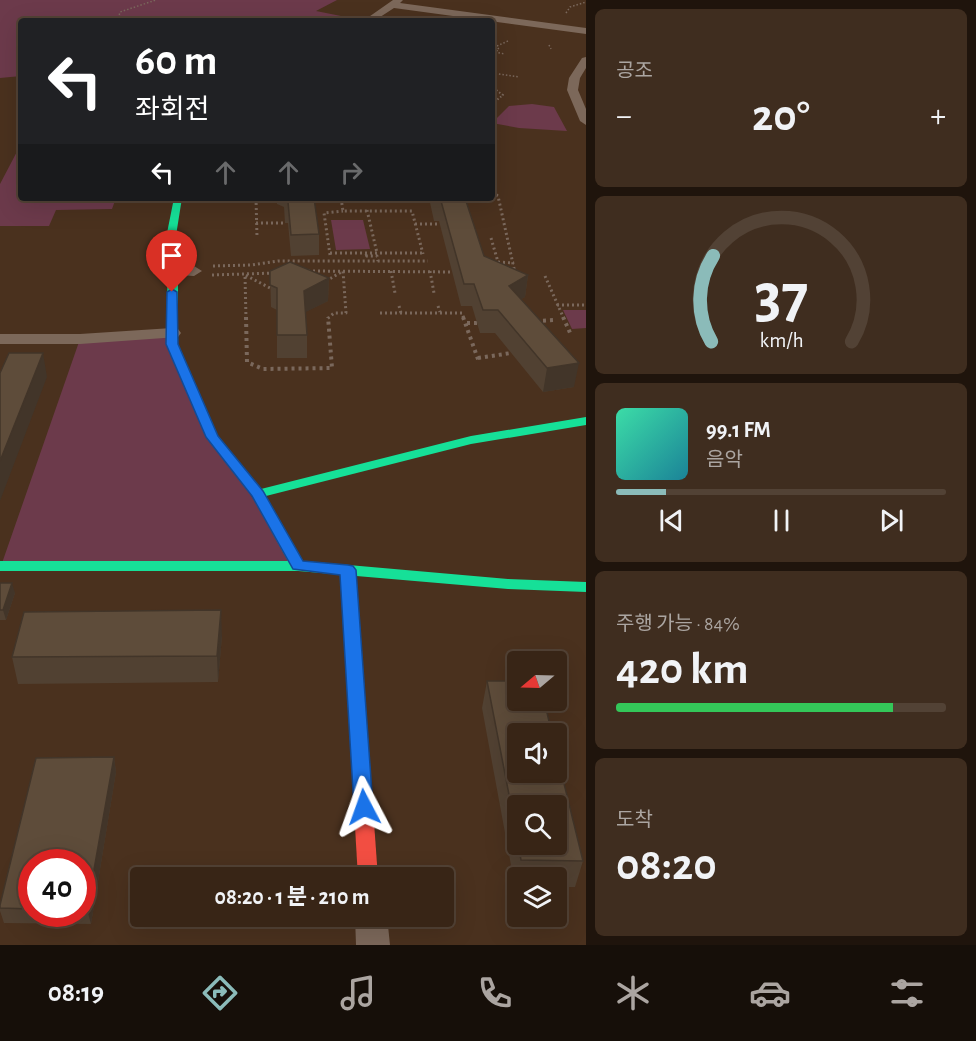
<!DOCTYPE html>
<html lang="ko">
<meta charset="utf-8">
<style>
:root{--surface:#382516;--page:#3f2d1f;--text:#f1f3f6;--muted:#aba5a1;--line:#524235;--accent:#8bbbb9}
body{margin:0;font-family:"Alegreya Sans","Noto Sans KR",sans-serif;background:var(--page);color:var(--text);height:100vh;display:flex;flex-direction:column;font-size:22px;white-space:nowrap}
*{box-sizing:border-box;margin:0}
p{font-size:20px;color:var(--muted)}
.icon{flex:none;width:33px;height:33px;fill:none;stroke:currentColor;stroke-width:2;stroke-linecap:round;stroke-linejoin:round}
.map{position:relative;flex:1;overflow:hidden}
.drawer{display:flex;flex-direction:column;gap:9px;padding:9px;background:#1f140c;width:390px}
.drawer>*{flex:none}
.hud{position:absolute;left:18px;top:18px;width:477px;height:183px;border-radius:6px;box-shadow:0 6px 24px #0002,0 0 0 2px var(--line);background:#202124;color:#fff;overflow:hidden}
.needle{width:39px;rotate:251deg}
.tools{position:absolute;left:507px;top:651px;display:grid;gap:12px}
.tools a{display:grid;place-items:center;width:60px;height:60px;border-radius:6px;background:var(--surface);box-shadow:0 6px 24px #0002,0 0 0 2px var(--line);font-size:30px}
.speed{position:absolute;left:18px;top:849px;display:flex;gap:12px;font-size:30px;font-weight:700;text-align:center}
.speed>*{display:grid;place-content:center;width:78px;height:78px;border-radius:50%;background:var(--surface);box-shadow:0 6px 24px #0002,0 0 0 2px var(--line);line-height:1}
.speed .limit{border:9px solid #d22;background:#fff;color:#111}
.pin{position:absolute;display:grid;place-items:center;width:51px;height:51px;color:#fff;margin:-62px -26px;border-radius:50% 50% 50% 0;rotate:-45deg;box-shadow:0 0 6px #0007}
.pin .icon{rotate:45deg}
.me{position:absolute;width:66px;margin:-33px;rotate:356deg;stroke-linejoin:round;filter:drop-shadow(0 0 4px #0008)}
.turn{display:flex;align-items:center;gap:21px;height:126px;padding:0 18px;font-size:27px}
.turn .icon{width:78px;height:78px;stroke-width:2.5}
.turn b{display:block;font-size:42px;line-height:51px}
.lanes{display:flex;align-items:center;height:57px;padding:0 18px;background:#0003;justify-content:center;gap:30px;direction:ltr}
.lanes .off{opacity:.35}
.big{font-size:45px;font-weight:700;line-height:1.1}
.drawer .widget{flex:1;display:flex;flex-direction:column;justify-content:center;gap:9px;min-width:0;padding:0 21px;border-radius:9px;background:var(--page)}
.drawer .dial{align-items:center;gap:0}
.dial svg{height:156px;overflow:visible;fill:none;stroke:var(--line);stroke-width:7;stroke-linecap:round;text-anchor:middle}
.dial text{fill:var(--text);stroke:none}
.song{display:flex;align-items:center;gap:18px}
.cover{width:72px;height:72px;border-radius:9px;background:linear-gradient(135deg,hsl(160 70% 55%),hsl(190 70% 35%))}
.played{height:6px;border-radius:3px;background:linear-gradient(90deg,var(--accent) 15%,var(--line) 15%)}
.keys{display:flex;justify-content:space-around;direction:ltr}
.heat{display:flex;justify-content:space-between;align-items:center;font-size:33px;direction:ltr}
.charge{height:9px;border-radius:4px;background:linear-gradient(90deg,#34c759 84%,var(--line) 0)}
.trip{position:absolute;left:130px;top:867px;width:324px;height:60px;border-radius:6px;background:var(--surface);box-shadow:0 6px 24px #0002,0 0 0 2px var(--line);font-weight:700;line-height:60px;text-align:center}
.menu{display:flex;height:96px;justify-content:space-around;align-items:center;background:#160f09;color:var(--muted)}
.menu .icon{width:42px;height:42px}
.menu .selected{color:var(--accent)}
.menu b{font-size:27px;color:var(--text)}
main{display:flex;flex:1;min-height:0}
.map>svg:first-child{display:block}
.green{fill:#6c3a4b}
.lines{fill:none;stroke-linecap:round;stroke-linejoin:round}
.path-far3{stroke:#7a685c;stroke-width:1.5;stroke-dasharray:1.5 2;stroke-linecap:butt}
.path-far2{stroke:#7a685c;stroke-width:2;stroke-dasharray:1.5 2;stroke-linecap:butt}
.path-far1{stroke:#7a685c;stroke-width:3;stroke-dasharray:2 3;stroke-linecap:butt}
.path{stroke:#7a685c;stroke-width:4;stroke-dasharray:3 4;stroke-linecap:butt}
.street{fill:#7c685a;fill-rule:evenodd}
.fast{fill:#16e098;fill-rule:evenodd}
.jam{fill:#f24e42;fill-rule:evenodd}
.wall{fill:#514132;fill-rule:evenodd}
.shaded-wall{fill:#423529}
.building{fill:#5e4c3a;stroke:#423529;stroke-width:1.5}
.route{fill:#1a73e8;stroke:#114b97;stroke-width:1.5}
</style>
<main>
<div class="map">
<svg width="586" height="945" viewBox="0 0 586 945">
<rect width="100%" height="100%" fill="#4a311e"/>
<path class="green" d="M0 0H337L316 11 351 18 345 21H21V76L0 78Z
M532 104 554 107 567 131 519 128 492 123 509 106Z
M21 144V198H116L112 209 56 210 49 226H0V184Z
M331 220H363L370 249 336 250Z
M563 310H586V328L572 329Z
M172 333 212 437 298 566H1L80 339Z"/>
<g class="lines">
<path class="path-far3" d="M566 13 570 7 586 2
M127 21 119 16 120 12 156 0
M492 44 499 49 492 55
M549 45 551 49
M497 46 508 41
M495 52 505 54
M492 60H496
M492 73 519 77"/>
<path class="path-far2" d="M492 104 503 95 496 90
M492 174 496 184 492 183
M493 188 496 184"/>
<path class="path-far1" d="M492 189 494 187
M492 192 498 196 515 273
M256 198 257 237
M341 198 343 211H412L423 254
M367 210 377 253
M256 223H285
M415 224H440
M491 238 498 262 514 263
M330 253H422
M330 255 324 213 343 211
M367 255 364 256H377L378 261
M213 266 252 265 278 261H428
M308 271 457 272
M391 271 395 293
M430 271 434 293
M212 275 274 273
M545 276 564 319
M326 281 343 271 346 313H334L327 319
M557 305H586
M399 306 401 313
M438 306 440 312
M380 313H462L464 319
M246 319 245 275 272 289"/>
<path class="path" d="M246 317 247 362 263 369 332 368 328 317
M463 317 479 362
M563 317 571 335
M536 321 555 320
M467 323H477
M478 358 511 353"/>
<path class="street" d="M393 0H403L400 3 586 28V34L394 8 374 21H363Z
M586 57V68L580 78 578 90 586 109V125L580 121 567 90 569 78 582 58Z
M172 266H194L202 271 194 276 166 274 164 271Z
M172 328 178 329 181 333 178 337 80 344H0V334H80Z
M355 916H387L390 945H356Z"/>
<path class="fast" d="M174 198H182L174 248 178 258V344L218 436 261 489 471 436 586 417V425L471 444 266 496 303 561 508 579 586 582V592L508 589 298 571H0V561H288L252 496 206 437 166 344 168 258 164 248Z"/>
<path class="jam" d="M348 565 353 566 356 570 378 878H358L340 570 343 566Z"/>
</g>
<path class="wall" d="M277 198H314L319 234V255L291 256 288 223H285L284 207 277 204Z
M429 198H465L484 256 528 275 525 297 521 299 574 387 543 392 495 333H480L472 306H461L439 221H434Z
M270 271 329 278 328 301 305 312 307 335V358H277V310L271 307Z
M0 583 15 593 6 620H0Z
M222 636 218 682 18 684 12 657Z
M487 681 583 861 575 887H556V878H518V887H515L482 708ZM518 806 556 844H518Z
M114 757 116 772 91 924 4 923 0 911V905L36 758ZM32 862H82V914H32Z"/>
<path class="shaded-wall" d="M528 275 525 297 506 308 509 286Z
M329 278 328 301 304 313V291Z
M43 353 47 377 0 501V461Z
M579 363 574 387 543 392 547 368Z
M12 583 15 593 6 620 3 610Z
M221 610 222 636 218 682 217 656Z
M114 757 116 772 91 924 87 909Z"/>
<path class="building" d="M284 198H314L319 234 291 235 288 202H284Z
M435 198H465L484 256 528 275 509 286 579 363 547 368 498 310H483L474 284H464L441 201H436Z
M290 262 329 278 304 291 307 335H277V288L270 285V271Z
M9 353H43L0 461V373Z
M0 583H12L3 610H0Z
M221 610 217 656 12 657 24 612Z
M487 681H518V700H544L552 734H518V772H556V751L583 861 521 860 518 844H556V806H518V841Z
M114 757 87 909H82V862H32V909L0 908V905L36 758Z"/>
<path class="route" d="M172 289 177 292 178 344 218 436 263 491 303 561 348 565 353 566 356 570 373 807 370 813 364 815 357 813 354 807 340 575 293 569 252 496 206 437 166 344 167 292Z"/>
</svg>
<div class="tools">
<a><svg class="needle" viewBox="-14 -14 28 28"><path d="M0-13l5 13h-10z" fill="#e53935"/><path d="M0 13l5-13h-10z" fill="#aba5a1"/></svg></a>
<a><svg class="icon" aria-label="sound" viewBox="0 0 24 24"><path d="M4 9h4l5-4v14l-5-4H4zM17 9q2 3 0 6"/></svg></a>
<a><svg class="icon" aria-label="search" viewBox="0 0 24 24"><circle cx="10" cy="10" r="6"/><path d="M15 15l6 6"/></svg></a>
<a><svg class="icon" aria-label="layers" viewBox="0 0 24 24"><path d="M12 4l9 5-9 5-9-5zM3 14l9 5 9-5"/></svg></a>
</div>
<div class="speed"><div class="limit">40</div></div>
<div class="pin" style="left:172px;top:292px;background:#d93025"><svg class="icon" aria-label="arrive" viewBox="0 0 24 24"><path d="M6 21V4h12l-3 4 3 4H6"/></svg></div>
<svg class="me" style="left:364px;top:807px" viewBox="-20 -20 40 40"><path d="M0-17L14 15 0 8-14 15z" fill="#1a73e8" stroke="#fff" stroke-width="4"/></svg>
<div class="trip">08:20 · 1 분 · 210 m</div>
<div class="hud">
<div class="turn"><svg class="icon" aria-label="left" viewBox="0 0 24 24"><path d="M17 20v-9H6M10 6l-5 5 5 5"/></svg><div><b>60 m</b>좌회전</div></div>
<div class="lanes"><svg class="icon" aria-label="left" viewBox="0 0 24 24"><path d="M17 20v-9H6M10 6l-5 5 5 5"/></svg><svg class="icon off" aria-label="ahead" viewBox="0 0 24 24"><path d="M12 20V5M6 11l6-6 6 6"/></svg><svg class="icon off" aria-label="ahead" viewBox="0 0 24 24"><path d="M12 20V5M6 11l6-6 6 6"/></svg><svg class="icon off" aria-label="right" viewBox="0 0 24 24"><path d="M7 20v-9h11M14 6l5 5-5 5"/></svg></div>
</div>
</div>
<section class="drawer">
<div class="widget"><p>공조</p>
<div class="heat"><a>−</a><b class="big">20°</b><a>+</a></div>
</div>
<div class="widget dial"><svg viewBox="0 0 100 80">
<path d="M14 69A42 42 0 1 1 86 69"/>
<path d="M14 69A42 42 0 0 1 15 25" stroke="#8bbbb9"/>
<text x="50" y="56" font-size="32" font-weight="700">37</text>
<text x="50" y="72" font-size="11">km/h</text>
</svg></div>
<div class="widget">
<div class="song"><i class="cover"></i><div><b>99.1 FM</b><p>음악</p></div></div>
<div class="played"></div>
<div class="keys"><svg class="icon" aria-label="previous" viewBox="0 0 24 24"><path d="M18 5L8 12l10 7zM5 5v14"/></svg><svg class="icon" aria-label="pause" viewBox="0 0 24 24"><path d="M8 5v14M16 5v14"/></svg><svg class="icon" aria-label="next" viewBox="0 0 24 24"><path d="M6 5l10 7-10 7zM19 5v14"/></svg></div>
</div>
<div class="widget"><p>주행 가능 · 84%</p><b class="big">420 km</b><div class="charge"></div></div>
<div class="widget"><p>도착</p><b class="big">08:20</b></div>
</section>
</main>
<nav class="menu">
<b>08:19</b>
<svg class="icon selected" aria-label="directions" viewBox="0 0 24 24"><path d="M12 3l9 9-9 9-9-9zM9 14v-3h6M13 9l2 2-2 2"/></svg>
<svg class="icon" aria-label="music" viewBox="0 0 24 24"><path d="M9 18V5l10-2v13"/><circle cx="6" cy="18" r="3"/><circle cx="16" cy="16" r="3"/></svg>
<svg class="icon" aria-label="phone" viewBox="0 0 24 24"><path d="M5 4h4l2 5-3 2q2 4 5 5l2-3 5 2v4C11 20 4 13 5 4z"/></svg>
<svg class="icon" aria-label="climate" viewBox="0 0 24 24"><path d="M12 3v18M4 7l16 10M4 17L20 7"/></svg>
<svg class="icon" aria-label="car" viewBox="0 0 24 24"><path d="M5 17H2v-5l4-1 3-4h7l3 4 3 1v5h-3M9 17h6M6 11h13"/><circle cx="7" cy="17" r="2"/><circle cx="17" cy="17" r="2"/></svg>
<svg class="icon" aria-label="filters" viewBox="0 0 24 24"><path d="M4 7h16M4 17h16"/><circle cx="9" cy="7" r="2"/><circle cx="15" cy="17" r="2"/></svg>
</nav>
